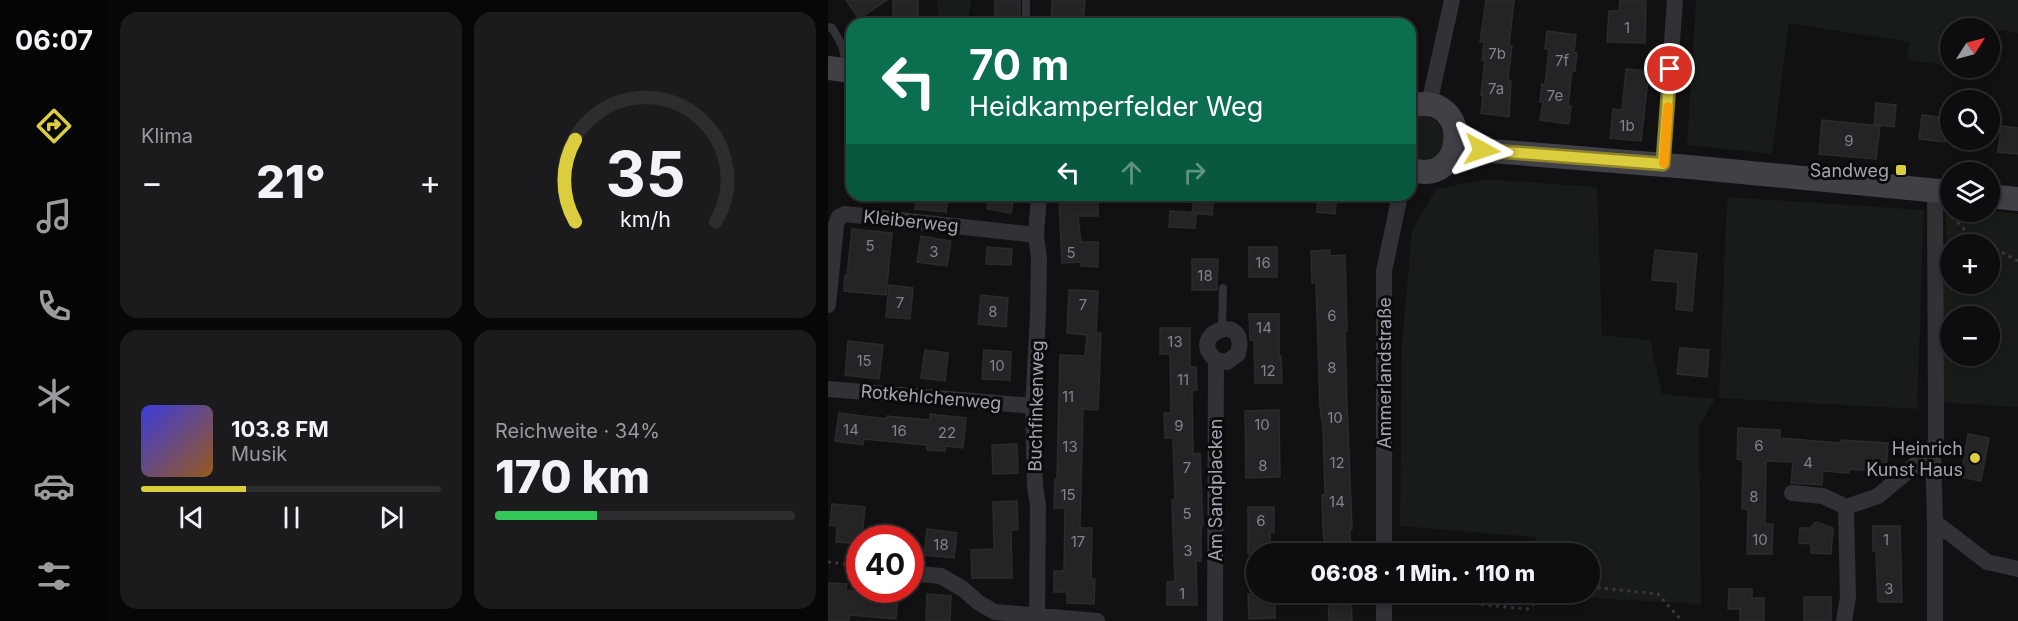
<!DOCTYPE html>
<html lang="de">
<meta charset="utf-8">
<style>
:root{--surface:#0d0c0e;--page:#1b1a1c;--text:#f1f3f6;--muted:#9a9b9e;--line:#2d2c2e;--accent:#dccd3e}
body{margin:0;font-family:Inter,sans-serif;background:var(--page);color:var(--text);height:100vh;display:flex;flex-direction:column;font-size:22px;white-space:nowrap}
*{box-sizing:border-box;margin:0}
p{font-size:20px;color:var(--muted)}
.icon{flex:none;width:33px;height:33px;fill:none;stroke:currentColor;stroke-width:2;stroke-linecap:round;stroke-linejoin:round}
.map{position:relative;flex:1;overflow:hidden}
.details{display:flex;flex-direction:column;gap:12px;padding:12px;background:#070708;width:720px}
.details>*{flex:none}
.hud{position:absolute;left:18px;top:18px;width:570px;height:183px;border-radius:18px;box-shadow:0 3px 9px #0003,0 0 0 2px var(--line);background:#0b6e4f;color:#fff;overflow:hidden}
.needle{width:39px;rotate:54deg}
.fabs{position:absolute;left:1112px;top:18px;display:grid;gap:12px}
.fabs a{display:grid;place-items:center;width:60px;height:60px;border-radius:50%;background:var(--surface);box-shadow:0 3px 9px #0003,0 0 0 2px var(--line);font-size:30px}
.speed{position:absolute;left:18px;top:525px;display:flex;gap:12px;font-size:30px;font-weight:700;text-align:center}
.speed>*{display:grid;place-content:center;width:78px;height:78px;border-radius:50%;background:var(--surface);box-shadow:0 3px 9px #0003,0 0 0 2px var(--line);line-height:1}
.speed .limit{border:9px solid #d22;background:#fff;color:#111}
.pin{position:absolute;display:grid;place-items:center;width:51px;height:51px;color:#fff;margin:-26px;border:3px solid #fff;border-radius:50%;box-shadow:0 2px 6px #0007}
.me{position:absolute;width:66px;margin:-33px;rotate:95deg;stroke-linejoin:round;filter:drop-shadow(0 0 4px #0008)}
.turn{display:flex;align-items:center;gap:21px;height:126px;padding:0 24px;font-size:27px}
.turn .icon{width:78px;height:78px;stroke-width:2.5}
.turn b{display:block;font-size:42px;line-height:51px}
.lanes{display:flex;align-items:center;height:57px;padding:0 24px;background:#0003;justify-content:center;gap:30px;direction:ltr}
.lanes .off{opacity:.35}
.big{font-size:45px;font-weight:800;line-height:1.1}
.details .tile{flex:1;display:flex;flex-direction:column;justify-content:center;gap:9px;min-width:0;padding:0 21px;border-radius:18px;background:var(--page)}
.details .dial{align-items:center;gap:0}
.dial svg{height:156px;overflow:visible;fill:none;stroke:var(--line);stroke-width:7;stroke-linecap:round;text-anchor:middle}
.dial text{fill:var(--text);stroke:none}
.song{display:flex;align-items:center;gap:18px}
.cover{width:72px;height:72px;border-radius:9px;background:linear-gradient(135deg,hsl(240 70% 55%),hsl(30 70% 35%))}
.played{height:6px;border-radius:3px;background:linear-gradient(90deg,var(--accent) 35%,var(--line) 35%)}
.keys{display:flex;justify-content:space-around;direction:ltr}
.heat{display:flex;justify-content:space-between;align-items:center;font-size:33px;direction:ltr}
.charge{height:9px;border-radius:4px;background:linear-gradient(90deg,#34c759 34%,var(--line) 0)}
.details .tiles{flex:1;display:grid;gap:12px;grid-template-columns:repeat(2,1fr)}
.trip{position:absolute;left:418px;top:543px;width:354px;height:60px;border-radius:30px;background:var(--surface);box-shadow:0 3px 9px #0003,0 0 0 2px var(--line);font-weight:800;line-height:60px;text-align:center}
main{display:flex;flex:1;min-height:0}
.tab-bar{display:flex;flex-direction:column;width:108px;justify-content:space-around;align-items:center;background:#050506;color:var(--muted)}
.tab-bar .icon{width:42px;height:42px}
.tab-bar .active{color:var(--accent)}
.tab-bar b{font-size:27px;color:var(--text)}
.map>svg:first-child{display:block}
.green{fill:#171c19;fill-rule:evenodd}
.building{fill:#242325;stroke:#2b2b2d;stroke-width:1.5}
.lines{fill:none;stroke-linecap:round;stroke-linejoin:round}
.path{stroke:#38383d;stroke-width:3;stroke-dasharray:3 4.5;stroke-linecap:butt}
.lane{stroke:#323236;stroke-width:8}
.street{stroke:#323236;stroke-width:16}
.secondary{stroke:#404046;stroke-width:24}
.route-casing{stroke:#8f8528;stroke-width:15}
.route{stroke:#dccd3e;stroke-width:10}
.slow{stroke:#f59e0b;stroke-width:10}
.poi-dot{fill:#dccd3e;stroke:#0c0b0c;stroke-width:2}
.labels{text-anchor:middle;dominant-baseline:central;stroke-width:6;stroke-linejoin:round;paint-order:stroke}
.number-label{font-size:15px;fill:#82838d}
.poi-label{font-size:18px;fill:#a3a4b1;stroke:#0c0b0c;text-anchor:end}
.street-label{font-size:18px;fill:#a3a4b1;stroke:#0c0b0c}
</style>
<main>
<nav class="tab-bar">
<b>06:07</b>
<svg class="icon active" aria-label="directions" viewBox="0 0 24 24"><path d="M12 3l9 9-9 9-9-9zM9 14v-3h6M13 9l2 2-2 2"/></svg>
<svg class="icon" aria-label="music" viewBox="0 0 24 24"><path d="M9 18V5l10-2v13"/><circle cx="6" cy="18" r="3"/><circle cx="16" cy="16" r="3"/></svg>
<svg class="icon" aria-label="phone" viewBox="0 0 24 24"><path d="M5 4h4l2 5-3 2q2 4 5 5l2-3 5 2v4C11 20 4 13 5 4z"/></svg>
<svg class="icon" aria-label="climate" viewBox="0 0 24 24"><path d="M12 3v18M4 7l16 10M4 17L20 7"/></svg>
<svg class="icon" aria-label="car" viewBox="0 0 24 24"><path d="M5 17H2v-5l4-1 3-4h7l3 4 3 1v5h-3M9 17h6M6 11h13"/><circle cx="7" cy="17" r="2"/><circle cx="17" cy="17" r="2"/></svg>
<svg class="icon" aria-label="filters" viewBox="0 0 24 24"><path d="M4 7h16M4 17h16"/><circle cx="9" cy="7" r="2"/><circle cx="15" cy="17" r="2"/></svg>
</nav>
<section class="details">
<div class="tiles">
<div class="tile"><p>Klima</p>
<div class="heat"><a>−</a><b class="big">21°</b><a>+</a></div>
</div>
<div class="tile dial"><svg viewBox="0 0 100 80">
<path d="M14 69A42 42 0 1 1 86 69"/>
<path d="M14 69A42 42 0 0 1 14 27" stroke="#dccd3e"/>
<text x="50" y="56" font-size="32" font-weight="700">35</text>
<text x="50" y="72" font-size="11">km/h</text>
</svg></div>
<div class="tile">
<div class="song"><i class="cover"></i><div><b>103.8 FM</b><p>Musik</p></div></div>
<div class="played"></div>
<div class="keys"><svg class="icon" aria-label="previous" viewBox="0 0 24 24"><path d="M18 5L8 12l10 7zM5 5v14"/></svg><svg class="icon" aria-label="pause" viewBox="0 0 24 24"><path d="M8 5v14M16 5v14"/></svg><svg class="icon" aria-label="next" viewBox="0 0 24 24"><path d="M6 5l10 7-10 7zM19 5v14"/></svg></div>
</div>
<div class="tile"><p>Reichweite · 34%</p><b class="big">170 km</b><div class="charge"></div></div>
</div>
</section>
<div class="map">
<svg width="1190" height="621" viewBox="0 0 1190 621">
<rect width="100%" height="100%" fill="#111012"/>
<path class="green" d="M109 0H143L140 24H111Z
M868 0H1190V33L1161 28H1122V66L1080 60 1081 42 961 23 944 154 859 145Z
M593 116C610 117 613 125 617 141L611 154 597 161 582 156V120Z
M658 179 769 187 774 335 822 340 834 394 887 399 871 426 873 604 705 595V592H762V554L707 553 708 537 572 526 574 344 584 230 608 189Z
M899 197 1096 210 1089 409 891 398Z
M1117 207H1122V212L1161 211 1190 214V407L1108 402 1119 238ZM1122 244H1161V284H1122ZM1122 316H1161V356H1122Z"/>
<path class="building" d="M18 0H59L31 19Z
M65 0H90V18H65Z
M167 0H192V24H167Z
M224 0H257L255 24H223Z
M658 0H686L681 45 684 46 680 80 683 81 681 117 653 113 655 95H653L657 60H654L656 42H652Z
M792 0H818L817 43 779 42 781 11H791Z
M719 31 748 35 746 53H749L747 71H744L740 106H743L741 124 712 120 715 102H712L714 84 717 85 721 49H717Z
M798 69 821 71 813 141 782 138 785 109 794 110Z
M1048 103 1068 105 1066 127 1046 124Z
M1094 115 1119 118 1117 142 1091 139Z
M994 120 1052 126 1048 159 991 154Z
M1173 126 1190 128V154L1170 152Z
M88 195H120L118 212 87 209Z
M161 195H186L183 213 159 209Z
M231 195H270V216H250L253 242H270V267L253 266V262L234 263Z
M366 195H386L384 215 364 213Z
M490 195H509L507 214 489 212Z
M342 211 368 213 367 228 341 227Z
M24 229 64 233 58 295 16 291 17 276H19Z
M93 236 123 241 119 266 89 262Z
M159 247 184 249 183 265 158 264Z
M421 247H449V277H421Z
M502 250V256L517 255 519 331H517L519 404 524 529H522L523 554H498L495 530 494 495H497L495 428 492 407 488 283H484L483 251Z
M827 250 869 254 864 311 848 309 850 282 824 280Z
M364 259H390L389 290H364Z
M61 285 85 288 82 319 58 317Z
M241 290 270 291 268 333H273L270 410 255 409 252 528H264L263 579H267L266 604 239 603V592H226V571H236L237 508H226L227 479H229L232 355 257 356 259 335 239 333Z
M153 295 180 298 178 327 150 324Z
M421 314H451V357L453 356 454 383H427L426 340H422Z
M332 328H362V367H368L369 390H364L365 454 372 453 375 526H373V561H368L369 605H339V582L347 581 344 500 347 499 345 438H337L336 413H343L342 354H332Z
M20 341 55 345 51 379 17 375Z
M852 348 881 350 879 377 849 374Z
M97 350 120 353 117 381 93 378Z
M156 350 183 352 182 380 154 379Z
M451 410 452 477 418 478 417 411Z
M11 413 59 419V416L102 420V414L138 418 135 448 118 446 117 451 99 450V445L36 439 35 445 7 441Z
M910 428 952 430V438L1013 443V440L1060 443 1058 472 1021 469V473L995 471 994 485 963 483 965 462 938 461 937 524H945L944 554H919L920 509H914L915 460 909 459Z
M1140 434 1161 438 1153 481 1133 477Z
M189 444 190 473 165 474 164 445Z
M189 501 190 530H183L184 578H144L143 550 166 549 165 502Z
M4 504 37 507 34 538H32V544L8 542 9 526 2 525Z
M420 507H446V532H442L443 554H420Z
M988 522 1005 528 1003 554 983 553V544L971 543 972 528H982Z
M1045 526H1072L1074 602H1050L1048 551H1045Z
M99 529 129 533 126 558 96 555Z
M0 583 19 584 18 590 70 596 68 619 22 615 21 621H0Z
M901 589H924V598H936V621H912V609H900Z
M99 594 123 596 122 621H98Z
M420 594H447V618L421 619Z
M500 595H523L524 621H501Z
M976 597H1003V621H976Z"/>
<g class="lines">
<path class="path" d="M582 85 588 76 590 77
M1124 217 1141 234 1160 244
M1161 245 1190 261
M0 562 32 566
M762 587 830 594 854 621
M571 596 699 609 722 592"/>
<path class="lane" d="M198 24V0
M0 27 4 28C13 42 19 53 16 69
M394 328 395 288"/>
<path class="street" d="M601 104 624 0
M835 164 847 0
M0 305 8 225 11 217 17 214 208 235
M0 389 205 406
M964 493 995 496 1018 507
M1107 522 1159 562 1190 569
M556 554V271L572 195
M82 573 113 576 135 589 151 603 167 612 269 621
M556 592V621
M209 621 210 505 207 486 205 406 210 316 211 259 208 235 211 195
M387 621 388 360C356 334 422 309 410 354L399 362 388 360
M1016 621 1020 597 1018 507 1050 496 1105 450
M1107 621V522L1105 450 1108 440V413L1107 191"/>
<path class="secondary" d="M0 68 24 71
M582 106C646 89 639 190 582 169
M627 148 861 167 1122 192
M1161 196 1190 199"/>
</g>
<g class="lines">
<g class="route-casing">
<path id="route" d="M654 150 835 164 842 69"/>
</g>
<use href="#route" class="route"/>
<path class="slow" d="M836 163 840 107"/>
</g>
<g class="poi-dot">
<rect x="1067" y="164" width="12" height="12" rx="3"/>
<circle cx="1147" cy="458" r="6"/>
</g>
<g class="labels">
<g class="number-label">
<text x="799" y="27">1</text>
<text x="669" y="53">7b</text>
<text x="734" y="60">7f</text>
<text x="668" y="88">7a</text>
<text x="727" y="95">7e</text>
<text x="799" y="125">1b</text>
<text x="1021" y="140">9</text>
<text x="42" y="245">5</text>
<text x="106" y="251">3</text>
<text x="243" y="252">5</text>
<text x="435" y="262">16</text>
<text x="377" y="275">18</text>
<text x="72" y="302">7</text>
<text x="255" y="304">7</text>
<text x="165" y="311">8</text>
<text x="504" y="315">6</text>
<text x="436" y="327">14</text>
<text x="347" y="341">13</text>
<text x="36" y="360">15</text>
<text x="169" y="365">10</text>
<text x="504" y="367">8</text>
<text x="440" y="370">12</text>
<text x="355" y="379">11</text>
<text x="240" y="396">11</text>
<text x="507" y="417">10</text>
<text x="434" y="424">10</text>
<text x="351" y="425">9</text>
<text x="23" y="429">14</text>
<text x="71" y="430">16</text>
<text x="119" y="432">22</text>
<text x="931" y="445">6</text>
<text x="242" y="446">13</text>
<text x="509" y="462">12</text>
<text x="980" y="462">4</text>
<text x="435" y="465">8</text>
<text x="359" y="467">7</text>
<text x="240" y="494">15</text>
<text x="926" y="496">8</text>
<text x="509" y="501">14</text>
<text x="359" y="513">5</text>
<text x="433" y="520">6</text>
<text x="932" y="539">10</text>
<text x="1058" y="539">1</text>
<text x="250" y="541">17</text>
<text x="113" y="544">18</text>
<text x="360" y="550">3</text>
<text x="1061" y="588">3</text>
<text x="354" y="593">1</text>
</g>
<g class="poi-label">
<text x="1061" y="170">Sandweg</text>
<text x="1135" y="448">Heinrich<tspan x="1135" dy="21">Kunst Haus</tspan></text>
</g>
<g class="street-label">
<text transform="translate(83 221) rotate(6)">Kleiberweg</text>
<text transform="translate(556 373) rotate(-90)">Ammerlandstraße</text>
<text transform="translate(103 397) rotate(5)">Rotkehlchenweg</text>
<text transform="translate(208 406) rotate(-89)">Buchfinkenweg</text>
<text transform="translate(387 490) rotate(-90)">Am Sandplacken</text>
</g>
</g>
</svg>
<div class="fabs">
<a><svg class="needle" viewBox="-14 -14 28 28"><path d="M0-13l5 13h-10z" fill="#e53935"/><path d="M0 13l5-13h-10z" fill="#9a9b9e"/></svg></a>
<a><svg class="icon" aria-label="search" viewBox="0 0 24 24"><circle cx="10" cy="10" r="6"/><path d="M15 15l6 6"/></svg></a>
<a><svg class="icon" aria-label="layers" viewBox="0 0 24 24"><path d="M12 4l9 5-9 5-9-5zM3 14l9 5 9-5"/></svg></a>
<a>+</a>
<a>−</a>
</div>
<div class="speed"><div class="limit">40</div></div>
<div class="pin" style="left:842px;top:69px;background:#d93025"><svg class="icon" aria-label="arrive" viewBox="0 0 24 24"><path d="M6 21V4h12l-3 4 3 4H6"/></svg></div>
<svg class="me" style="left:654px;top:150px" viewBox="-20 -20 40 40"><path d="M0-17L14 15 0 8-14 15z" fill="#dccd3e" stroke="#fff" stroke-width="4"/></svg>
<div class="trip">06:08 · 1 Min. · 110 m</div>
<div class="hud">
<div class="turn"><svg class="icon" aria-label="left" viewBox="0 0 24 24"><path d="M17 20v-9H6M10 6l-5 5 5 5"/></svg><div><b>70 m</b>Heidkamperfelder Weg</div></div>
<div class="lanes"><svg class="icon" aria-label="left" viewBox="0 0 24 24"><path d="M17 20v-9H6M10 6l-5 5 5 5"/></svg><svg class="icon off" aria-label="ahead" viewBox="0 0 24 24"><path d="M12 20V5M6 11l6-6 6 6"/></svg><svg class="icon off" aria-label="right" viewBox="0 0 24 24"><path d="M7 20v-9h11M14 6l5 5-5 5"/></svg></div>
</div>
</div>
</main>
